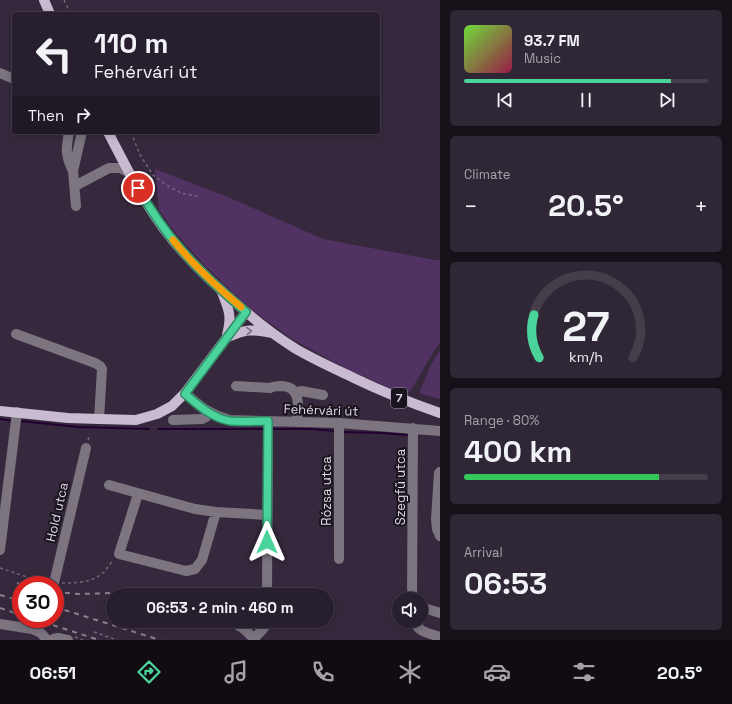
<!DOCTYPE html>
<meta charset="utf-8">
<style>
:root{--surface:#281f2e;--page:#302736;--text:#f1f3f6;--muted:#a5a2aa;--line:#443d4a;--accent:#4ad49c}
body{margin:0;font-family:"Space Grotesk",sans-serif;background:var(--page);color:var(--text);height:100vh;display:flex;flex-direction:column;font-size:15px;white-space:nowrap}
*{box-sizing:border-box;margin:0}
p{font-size:13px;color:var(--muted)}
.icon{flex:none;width:22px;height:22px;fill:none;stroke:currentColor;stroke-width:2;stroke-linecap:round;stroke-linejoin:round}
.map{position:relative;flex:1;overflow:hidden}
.side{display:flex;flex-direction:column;gap:10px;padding:10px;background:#161119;width:292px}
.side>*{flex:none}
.top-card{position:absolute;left:12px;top:12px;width:368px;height:122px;border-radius:4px;box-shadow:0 2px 10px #0003,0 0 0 1px var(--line);background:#281f2e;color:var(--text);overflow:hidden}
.tools{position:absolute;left:392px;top:592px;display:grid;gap:8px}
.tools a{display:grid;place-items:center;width:36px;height:36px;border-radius:50%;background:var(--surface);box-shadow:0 2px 10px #0003,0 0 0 1px var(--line);font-size:20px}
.speed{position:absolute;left:12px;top:576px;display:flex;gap:8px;font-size:20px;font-weight:700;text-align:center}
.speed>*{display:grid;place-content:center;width:52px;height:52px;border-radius:50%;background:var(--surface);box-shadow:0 2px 10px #0003,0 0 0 1px var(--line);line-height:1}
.speed .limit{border:6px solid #d22;background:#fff;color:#111}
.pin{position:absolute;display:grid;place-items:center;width:34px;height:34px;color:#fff;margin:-17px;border:2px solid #fff;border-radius:50%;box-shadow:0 1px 4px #0007}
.me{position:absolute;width:44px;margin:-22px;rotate:0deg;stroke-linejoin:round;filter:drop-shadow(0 0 3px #0008)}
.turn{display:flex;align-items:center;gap:14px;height:84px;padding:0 16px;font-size:18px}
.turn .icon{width:52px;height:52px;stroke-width:2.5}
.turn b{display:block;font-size:28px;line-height:34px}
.then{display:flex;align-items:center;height:38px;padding:0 16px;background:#0003;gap:8px;font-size:15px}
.big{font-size:30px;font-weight:700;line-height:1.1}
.side .card{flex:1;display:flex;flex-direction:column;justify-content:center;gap:6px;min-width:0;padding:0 14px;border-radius:6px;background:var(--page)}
.side .dial{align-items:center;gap:0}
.dial svg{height:104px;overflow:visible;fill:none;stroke:var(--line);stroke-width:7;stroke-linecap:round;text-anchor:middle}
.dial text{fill:var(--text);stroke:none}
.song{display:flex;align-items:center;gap:12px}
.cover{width:48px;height:48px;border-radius:6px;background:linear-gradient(135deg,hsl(100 70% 55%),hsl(340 70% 35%))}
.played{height:4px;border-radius:2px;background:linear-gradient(90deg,var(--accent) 85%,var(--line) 85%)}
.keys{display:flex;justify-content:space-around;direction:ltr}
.heat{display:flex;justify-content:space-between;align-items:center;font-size:22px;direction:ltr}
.charge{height:6px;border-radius:3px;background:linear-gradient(90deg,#34c759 80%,var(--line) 0)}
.trip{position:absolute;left:106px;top:588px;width:228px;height:40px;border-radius:20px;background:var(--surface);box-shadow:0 2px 10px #0003,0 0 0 1px var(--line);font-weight:700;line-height:40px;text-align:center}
.dock{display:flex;height:64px;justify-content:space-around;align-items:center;background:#100c12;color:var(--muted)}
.dock .icon{width:28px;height:28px}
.dock .on{color:var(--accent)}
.dock b{font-size:18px;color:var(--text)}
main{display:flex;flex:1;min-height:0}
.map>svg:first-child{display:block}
.green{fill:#523163}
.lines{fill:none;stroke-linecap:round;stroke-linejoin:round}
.stream{stroke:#220032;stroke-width:2}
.path{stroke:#726778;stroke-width:1.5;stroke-dasharray:3 3;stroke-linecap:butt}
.minor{stroke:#7c7580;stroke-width:10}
.major{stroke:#c9bcd2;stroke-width:10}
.rail{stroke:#8b8091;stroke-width:2;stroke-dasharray:5 5;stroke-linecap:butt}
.oneway{stroke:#7a7081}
.route-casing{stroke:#308a65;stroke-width:10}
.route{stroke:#4ad49c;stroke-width:7}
.slow{stroke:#f59e0b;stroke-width:7}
.labels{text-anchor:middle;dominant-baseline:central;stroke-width:4;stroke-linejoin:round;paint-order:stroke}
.shield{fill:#1a141e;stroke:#a49ca9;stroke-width:1}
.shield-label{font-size:12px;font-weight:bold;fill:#dfd7e4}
.street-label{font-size:13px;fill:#dfd7e4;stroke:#1a141e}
</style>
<main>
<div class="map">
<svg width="440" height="640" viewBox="0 0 440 640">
<rect width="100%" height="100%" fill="#36293d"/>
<path class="green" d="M155 169 228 197 323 239 435 260H440V343L434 351 410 392 392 389 347 369 292 339 271 324 247 306 202 263 175 232 159 210Z
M440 351V399L419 393 432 363Z"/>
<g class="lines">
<path class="stream" d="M0 419 13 421
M20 421 79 427 149 429
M158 429H264
M272 429H311L336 431
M343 432 383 433 407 435"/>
<path class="path" d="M64 0 71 14
M131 132 140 155 153 175 168 186 181 193 201 197
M88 440 90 434
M0 568 33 579 46 582
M62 583C77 583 92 583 104 572 107 569 110 564 113 560
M94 632 117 640
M75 637 83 640"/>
<path class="minor" d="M0 73 14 79
M69 132C66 149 65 155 73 171
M75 186 109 168H120L128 172
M76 206 73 171 82 132
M16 334 95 363 100 366 102 369 99 419
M236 386 270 388C274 386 278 386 282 386 302 387 298 408 297 422
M185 393C201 407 209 414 230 420L339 423 440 431
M295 393 301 391 323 395
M173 420 202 419 206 417 209 413
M440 472 439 473 436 519 437 529 440 536
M109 485 195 509 216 512 267 515
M138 494 119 554 186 571 195 569 202 560 216 512
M0 550 17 412
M339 559V423
M54 583 86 448
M267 595 268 421
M412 599 413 428
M421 607 440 613
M227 621C240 624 246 630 255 640
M414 621C419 633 429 633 440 637
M0 624 32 629 41 633 47 640
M254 638C259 633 266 628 267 621
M52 640C57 636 63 639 68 640"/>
<path class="major" d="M44 0 50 14
M108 132C125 165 142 199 164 229 185 257 211 282 238 305 256 321 275 336 296 349 315 360 335 369 356 379 383 392 411 403 440 413
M222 292C229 311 232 315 227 335
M228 337C246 329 253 329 272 333
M0 411 68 418 99 419 136 420 157 414 172 406 185 393 246 312"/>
<path class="rail" d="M17 583 23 585
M55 592 79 594 113 593 142 595
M0 595 21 601
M55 607 160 640
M0 608 21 615
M34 619 99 640"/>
</g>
<defs><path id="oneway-chevron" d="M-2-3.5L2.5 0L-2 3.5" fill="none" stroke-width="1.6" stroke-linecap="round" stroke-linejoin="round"/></defs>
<use class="oneway" href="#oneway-chevron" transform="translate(249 331) rotate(-3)"/>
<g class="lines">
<g class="route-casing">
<path id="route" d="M138 188C150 209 163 229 179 247 199 271 222 291 246 312L185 394C198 405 212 418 230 421 242 422 256 421 268 421L267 542"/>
</g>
<use href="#route" class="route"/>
<path class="slow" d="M173 240C193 265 217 287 241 307"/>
</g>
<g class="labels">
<rect class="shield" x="391" y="388" width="16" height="20" rx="3"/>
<g class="shield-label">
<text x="399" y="398">7</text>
</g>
<g class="street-label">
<text transform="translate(321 410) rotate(2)">Fehérvári út</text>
<text transform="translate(400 487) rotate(-90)">Szegfű utca</text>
<text transform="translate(326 491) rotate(-90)">Rózsa utca</text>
<text transform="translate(57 512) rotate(-77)">Hold utca</text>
</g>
</g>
</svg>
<div class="tools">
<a><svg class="icon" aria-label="sound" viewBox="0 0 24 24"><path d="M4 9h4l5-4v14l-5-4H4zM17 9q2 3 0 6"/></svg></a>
</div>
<div class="speed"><div class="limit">30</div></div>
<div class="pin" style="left:138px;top:188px;background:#d93025"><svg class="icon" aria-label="arrive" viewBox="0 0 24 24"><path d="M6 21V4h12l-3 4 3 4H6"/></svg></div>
<svg class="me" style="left:267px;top:542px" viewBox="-20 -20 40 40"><path d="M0-17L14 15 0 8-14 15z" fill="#4ad49c" stroke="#fff" stroke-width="4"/></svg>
<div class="trip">06:53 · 2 min · 460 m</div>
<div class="top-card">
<div class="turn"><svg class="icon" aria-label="left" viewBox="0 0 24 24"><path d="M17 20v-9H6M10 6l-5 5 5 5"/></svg><div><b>110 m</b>Fehérvári út</div></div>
<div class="then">Then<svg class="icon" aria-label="right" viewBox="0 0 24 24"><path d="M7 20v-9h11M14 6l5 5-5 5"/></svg></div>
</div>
</div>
<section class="side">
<div class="card">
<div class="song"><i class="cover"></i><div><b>93.7 FM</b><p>Music</p></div></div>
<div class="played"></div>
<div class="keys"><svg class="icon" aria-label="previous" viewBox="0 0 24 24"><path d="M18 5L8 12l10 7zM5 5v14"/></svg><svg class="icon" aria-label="pause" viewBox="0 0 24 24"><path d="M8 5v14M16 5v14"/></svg><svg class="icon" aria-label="next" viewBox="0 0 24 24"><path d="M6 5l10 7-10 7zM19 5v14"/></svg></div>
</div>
<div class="card"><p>Climate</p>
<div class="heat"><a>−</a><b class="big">20.5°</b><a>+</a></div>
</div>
<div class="card dial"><svg viewBox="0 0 100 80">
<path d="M14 69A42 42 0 1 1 86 69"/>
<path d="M14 69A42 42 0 0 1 10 36" stroke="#4ad49c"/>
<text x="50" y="56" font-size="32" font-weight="700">27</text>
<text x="50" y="72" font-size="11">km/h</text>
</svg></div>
<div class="card"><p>Range · 80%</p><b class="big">400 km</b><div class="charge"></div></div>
<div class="card"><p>Arrival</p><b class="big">06:53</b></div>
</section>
</main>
<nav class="dock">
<b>06:51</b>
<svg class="icon on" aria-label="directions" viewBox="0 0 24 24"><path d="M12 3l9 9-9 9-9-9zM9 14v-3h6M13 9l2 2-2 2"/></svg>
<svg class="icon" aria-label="music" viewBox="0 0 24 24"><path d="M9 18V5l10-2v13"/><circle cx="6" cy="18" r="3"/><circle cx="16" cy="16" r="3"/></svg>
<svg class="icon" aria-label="phone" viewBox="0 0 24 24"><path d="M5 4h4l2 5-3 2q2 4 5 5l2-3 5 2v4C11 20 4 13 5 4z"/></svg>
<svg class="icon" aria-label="climate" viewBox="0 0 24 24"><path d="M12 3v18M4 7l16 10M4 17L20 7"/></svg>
<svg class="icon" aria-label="car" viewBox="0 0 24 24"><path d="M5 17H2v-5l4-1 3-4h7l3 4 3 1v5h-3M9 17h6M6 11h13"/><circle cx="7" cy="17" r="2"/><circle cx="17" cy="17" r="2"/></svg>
<svg class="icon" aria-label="filters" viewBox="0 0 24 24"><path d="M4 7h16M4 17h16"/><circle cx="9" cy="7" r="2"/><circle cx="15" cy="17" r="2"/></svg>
<b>20.5°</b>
</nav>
